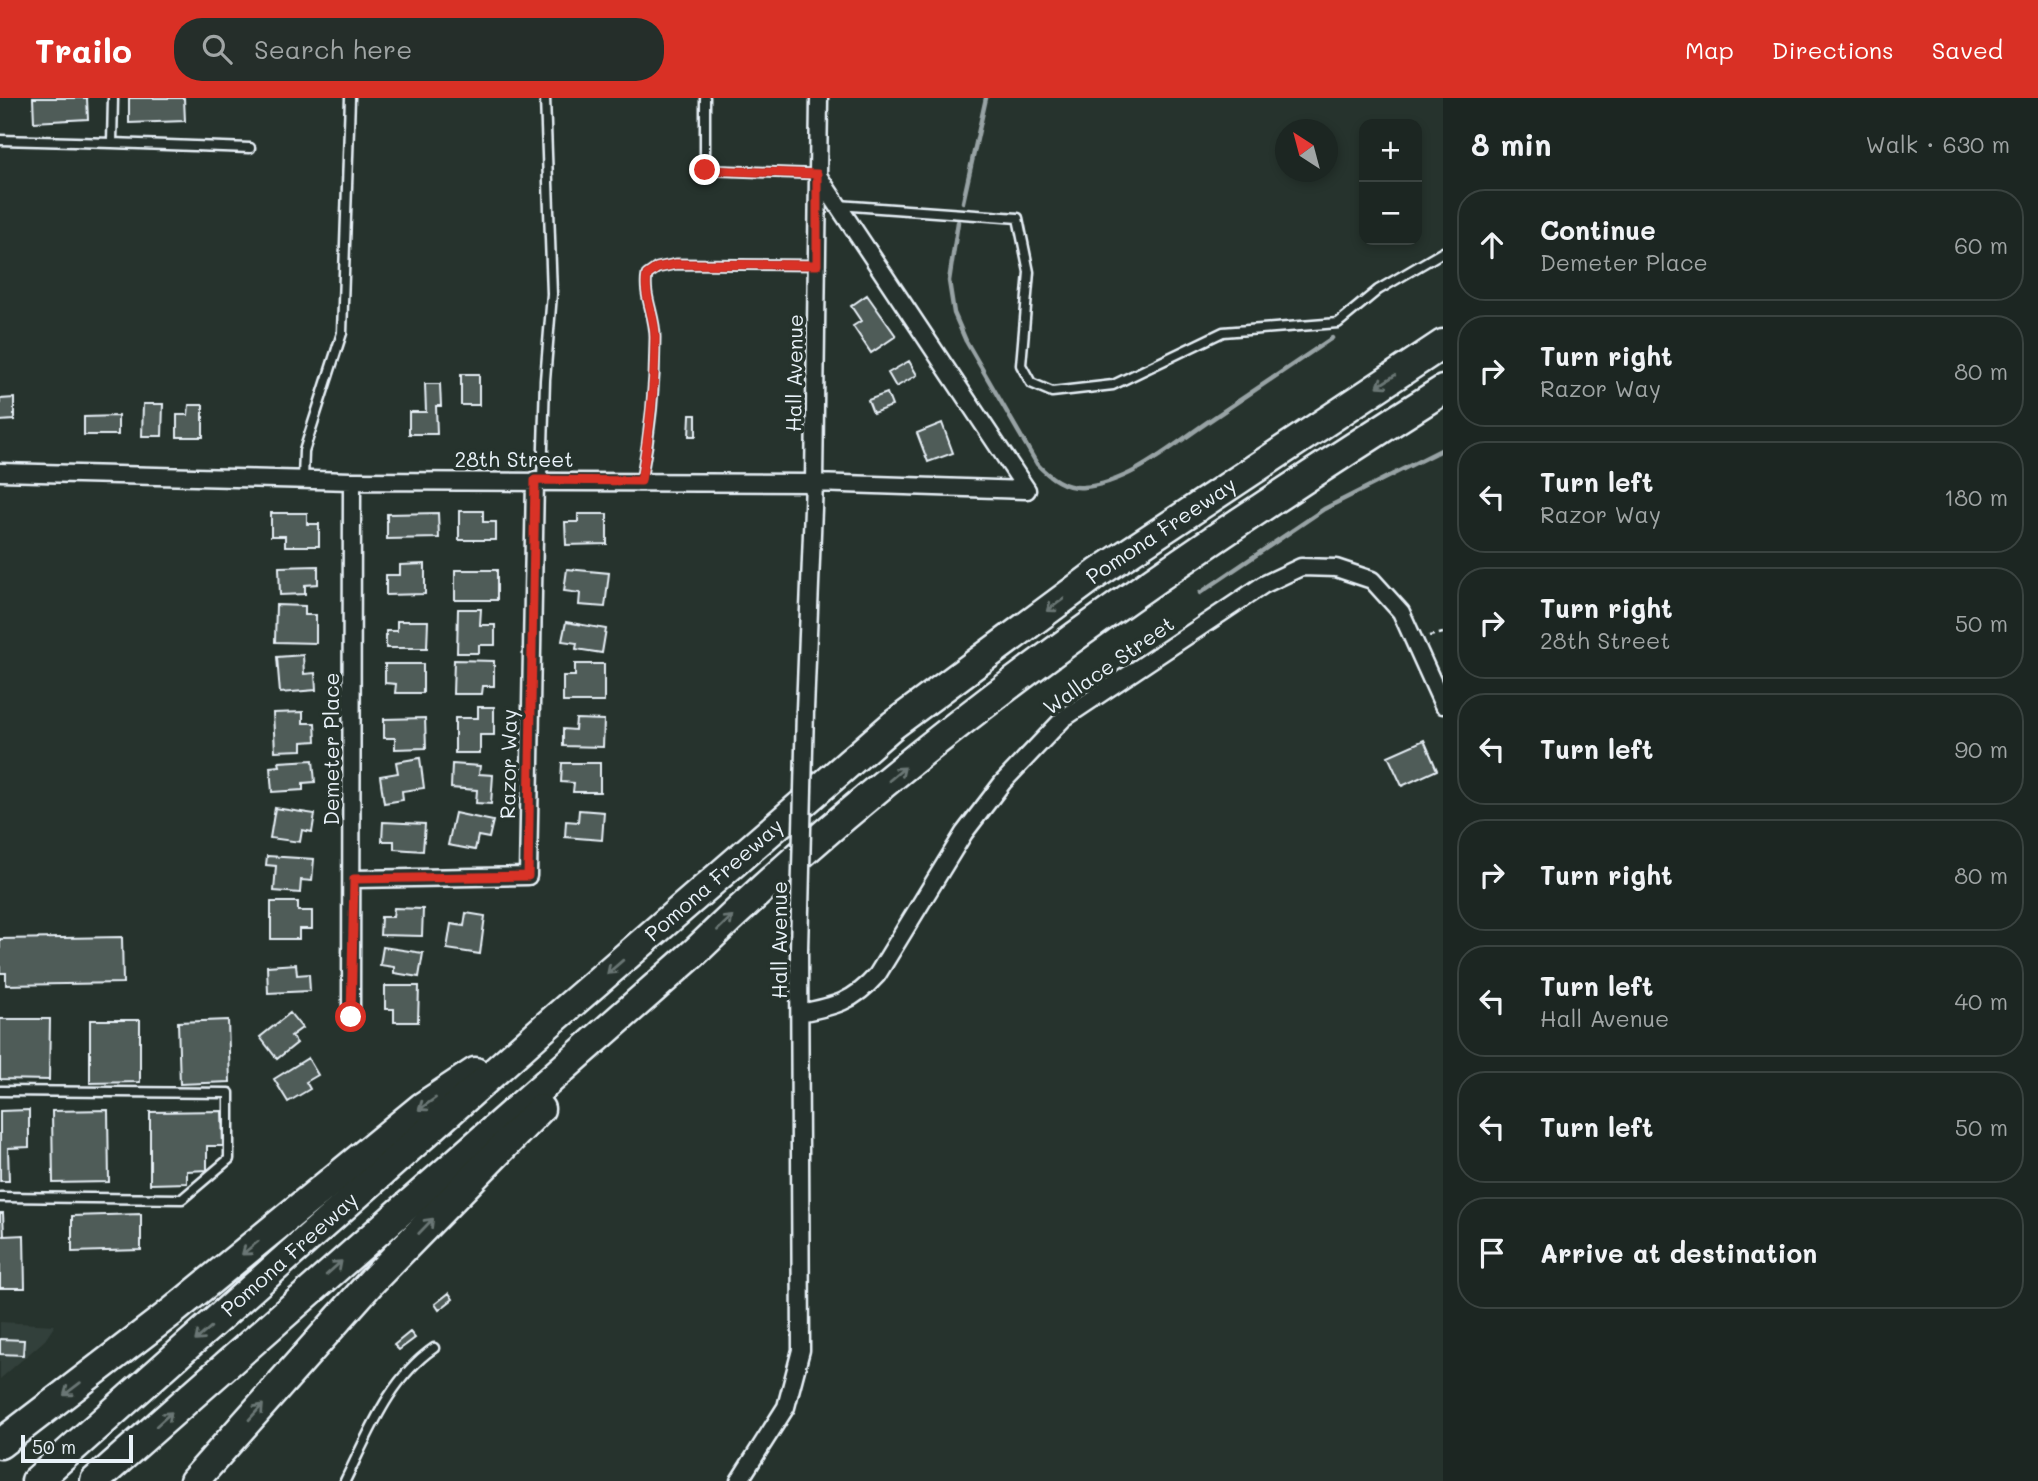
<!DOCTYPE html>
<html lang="en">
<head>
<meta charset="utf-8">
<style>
	:root { --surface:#1c2622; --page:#252e2a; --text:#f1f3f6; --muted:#a0a5a5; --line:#3a4340; --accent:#d93025 }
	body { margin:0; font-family:Mali,sans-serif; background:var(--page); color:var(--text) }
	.controls { position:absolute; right:21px; top:21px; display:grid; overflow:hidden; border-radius:14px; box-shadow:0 4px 10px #0003 }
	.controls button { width:63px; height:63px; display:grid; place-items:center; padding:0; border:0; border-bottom:2px solid var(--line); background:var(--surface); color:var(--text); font:35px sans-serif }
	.compass { position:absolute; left:1275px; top:21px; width:63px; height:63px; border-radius:50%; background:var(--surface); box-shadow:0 4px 10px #0003; rotate:324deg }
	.scale { position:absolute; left:21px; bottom:18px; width:112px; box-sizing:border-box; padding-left:7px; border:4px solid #e8f1f8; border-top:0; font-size:19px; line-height:24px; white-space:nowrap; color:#e8f1f8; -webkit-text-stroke:5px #26332d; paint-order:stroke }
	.stop { position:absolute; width:21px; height:21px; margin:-16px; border:5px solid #d93025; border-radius:50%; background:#fff }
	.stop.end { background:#d93025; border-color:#fff; box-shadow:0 2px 7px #0008 }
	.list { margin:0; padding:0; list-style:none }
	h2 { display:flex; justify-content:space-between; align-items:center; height:91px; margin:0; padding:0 28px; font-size:30px }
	h2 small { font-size:23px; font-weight:400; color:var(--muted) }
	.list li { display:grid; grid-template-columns:46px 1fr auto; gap:21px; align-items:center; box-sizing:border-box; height:112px; margin:0 14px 14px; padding:0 14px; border:2px solid var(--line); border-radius:28px }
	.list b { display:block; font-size:26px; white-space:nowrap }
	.list p { margin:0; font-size:23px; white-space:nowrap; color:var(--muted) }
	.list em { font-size:23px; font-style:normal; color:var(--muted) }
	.icon { flex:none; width:38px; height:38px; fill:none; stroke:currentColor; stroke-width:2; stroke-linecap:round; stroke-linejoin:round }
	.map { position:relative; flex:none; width:1443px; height:1383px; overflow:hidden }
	header { display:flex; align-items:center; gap:42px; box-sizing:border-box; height:98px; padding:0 35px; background:var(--accent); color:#fff }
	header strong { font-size:33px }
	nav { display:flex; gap:38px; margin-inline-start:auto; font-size:24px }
	.search { width:490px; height:63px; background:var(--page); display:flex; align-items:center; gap:18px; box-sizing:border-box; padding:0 24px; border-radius:28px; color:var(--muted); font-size:26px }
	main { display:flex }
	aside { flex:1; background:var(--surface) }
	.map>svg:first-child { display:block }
	.built { fill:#333f3a }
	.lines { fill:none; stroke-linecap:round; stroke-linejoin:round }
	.stream { stroke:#98a3a5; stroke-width:4.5 }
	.building { fill:#505c59; stroke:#e8f1f8; stroke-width:2 }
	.lane-casing { stroke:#e8f1f8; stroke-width:13 }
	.street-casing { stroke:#e8f1f8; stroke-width:21 }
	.highway-casing { stroke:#e8f1f8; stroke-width:33 }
	.path { stroke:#e8f1f8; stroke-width:2.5; stroke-dasharray:5 5; stroke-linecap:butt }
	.lane { stroke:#26332d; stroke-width:8 }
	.street { stroke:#26332d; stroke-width:16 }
	.highway { stroke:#26332d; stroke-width:28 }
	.street-bridge-casing { stroke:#e8f1f8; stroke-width:21; stroke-linecap:butt }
	.street-bridge { stroke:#26332d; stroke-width:16 }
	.oneway { stroke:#6a7674 }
	.route { stroke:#d93025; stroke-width:9 }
	.labels { text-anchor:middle; stroke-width:7; stroke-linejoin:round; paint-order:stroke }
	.street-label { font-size:21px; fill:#e8f1f8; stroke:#26332d }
</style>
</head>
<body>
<header>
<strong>Trailo</strong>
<div class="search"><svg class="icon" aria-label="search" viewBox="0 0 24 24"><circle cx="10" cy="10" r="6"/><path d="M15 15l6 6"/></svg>Search here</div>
<nav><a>Map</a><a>Directions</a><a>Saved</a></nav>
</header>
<main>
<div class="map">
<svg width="1443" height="1383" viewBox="0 0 1443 1383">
	<rect width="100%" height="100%" fill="#26332d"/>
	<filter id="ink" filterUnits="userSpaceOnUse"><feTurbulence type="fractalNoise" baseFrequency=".0143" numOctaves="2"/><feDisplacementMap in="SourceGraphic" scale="14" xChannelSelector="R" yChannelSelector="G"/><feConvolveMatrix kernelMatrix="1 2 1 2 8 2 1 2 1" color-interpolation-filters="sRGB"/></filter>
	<g filter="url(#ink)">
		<!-- built -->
		<path class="built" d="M0 1224 55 1227 45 1242 0 1281Z"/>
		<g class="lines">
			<!-- stream -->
			<path class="stream" d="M963 104 986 0
				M958 124 949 183 954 215 966 243 1037 366C1049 379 1066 391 1084 389 1131 385 1174 346 1212 321 1252 294 1292 267 1332 240
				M1200 495 1324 411 1443 351"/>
		</g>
		<!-- building -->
		<path class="building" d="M33 0H87L88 21 34 24Z
			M129 0H184L185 23 129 25Z
			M867 197 896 238 871 255 853 228 861 223 851 208Z
			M909 263 917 277 896 289 888 275Z
			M461 276H479V307H461Z
			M425 286H440L441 308H436L437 336H409V314H426Z
			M887 295 892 308 873 315 868 302Z
			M14 300V322L0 323V301Z
			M143 306H163L162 338H142Z
			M189 307H203V339H177V317H188Z
			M690 317H696V338H689Z
			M118 318V337H84V319Z
			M942 325 953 355 928 364 917 335Z
			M459 413H483V424H496V442H459Z
			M271 415H307V426H319V448H285V438H271Z
			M438 415 439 440 387 441V416Z
			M578 416H607V446L566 447 565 424H578Z
			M425 466V496L386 497V477H400V467Z
			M318 468V486L305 487V496L280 497 279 469Z
			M567 471 609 475 605 509 579 507 580 495 564 493Z
			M455 472H497V502H455Z
			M276 507 305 508V517H316V545L275 544Z
			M458 511H481L480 527H495V547H479V555H457Z
			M397 523H428L427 550H386V533H397Z
			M566 524 606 531 602 555 576 551 577 545 562 543Z
			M303 557 304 576 315 575 316 592 280 595 277 559Z
			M454 562 494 563V588H483L482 596H453Z
			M385 566H423V595H395L396 586 385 585Z
			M575 566H604V604H563V578H575Z
			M478 609H494V637H480V655H455V620H478Z
			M303 614V625H315L316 643 302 644V652L275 653 273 615Z
			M425 620 426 650 395 651V640H384V621Z
			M576 621 604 622 603 649 563 648V631L575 632Z
			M1424 642 1437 672 1402 688 1388 658Z
			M420 660 424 690 402 693 403 702 384 705 380 678 398 675 396 664Z
			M313 662 315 684 303 685V692L272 694 270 669 280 668 279 664Z
			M562 665H600V694H573L574 685 561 684Z
			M452 666 480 668 479 676 493 677 491 706 476 705 477 692 451 690Z
			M275 710 315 716 312 734 302 732 300 744 270 740Z
			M579 712 604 714 602 742 565 739 566 723 578 724Z
			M455 715 493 723 489 740 478 738 475 752 448 747Z
			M383 724 425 726 423 753 394 751V743H382Z
			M267 758 314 761 312 783 301 782 300 795 274 793 276 768 266 767Z
			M271 804H298V813H312V831H299V841H271Z
			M394 810 423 811 422 838 380 837 381 819H393Z
			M466 815 485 818 480 856 447 851 451 826 464 828Z
			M122 839 123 885 6 887V875H0V841Z
			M383 849 423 855 419 879 394 875V869L380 867Z
			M296 866 297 877 309 876 310 893 268 895 267 868Z
			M385 888H419L418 924H394V911H385Z
			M290 915 302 930 291 938 297 945 277 961 260 939Z
			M0 921H50L49 982 0 981Z
			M90 922H140V984L90 985Z
			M228 922 230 984 180 986 178 924Z
			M308 960 318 977 306 984 310 991 288 1004 274 981Z
			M29 1012V1049L8 1050 9 1083H0V1013Z
			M108 1012 109 1084 53 1085 52 1013Z
			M222 1013 223 1048H207V1072L187 1073V1085L150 1086V1014Z
			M0 1115H3L4 1138 24 1137 25 1190H0Z
			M141 1116V1152L72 1154V1118Z
			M449 1195 453 1201 439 1212 435 1206Z
			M410 1234 415 1240 399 1252 394 1247Z
			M0 1241 24 1242 23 1257 0 1256Z"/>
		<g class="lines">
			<!-- lane casing -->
			<g class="lane-casing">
				<path id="lane" d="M113 0 112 45 250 50
					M705 0V72L817 76
					M0 42 112 45
					M838 107 1018 120 1029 174 1021 267 1031 285 1052 294 1113 287 1223 234 1338 225 1378 192 1443 154
					M303 382 304 353 342 235 350 0
					M542 382 545 282 552 196 545 0
					M641 383C650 337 655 288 655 241 656 219 643 199 647 177L657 170 676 166 818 167
					M0 993 229 995V1061L182 1101 0 1099
					M345 1383C369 1335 389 1281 434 1250"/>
			</g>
			<!-- street casing -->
			<g class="street-casing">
				<path id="street" d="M817 76 1027 392
					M0 374 352 383 814 385 1027 392
					M805 612 814 385 819 0
					M354 781 528 778 535 382
					M800 915C835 908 853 904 877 877L964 735 1003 684 1064 620 1263 487 1301 469 1336 470 1372 482 1401 514 1443 607
					M351 919 352 383
					M739 1383 786 1309 801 1252 799 851"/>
			</g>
			<!-- highway casing -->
			<g class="highway-casing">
				<g id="highway">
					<path d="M0 1346 173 1213 422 1009 475 974"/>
					<path id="s1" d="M36 1383 545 929 893 627 1098 475 1443 246"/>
					<path d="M95 1383 695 854C919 636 1180 458 1443 292"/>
					<path d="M194 1383 372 1183 540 1011"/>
				</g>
			</g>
			<!-- path -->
			<path class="path" d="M1429 538 1443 535"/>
			<!-- lane -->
			<use href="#lane" class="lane"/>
			<!-- street -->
			<use href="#street" class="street"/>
			<!-- highway -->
			<use href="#highway" class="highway"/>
			<!-- street-bridge casing -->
			<g class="street-bridge-casing">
				<path id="street-bridge" d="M799 851 805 612"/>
			</g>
			<!-- street-bridge -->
			<use href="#street-bridge" class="street-bridge"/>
		</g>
		<!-- one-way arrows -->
		<defs><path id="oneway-shaft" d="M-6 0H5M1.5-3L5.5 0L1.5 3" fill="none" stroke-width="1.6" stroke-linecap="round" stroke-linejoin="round" transform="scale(1.75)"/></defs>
		<g class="oneway">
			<use href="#oneway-shaft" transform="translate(1386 283) rotate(147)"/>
			<use href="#oneway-shaft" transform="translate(1055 507) rotate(144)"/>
			<use href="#oneway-shaft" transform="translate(897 676) rotate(-40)"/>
			<use href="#oneway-shaft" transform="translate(725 825) rotate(-44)"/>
			<use href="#oneway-shaft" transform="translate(615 869) rotate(139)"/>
			<use href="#oneway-shaft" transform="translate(427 1006) rotate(145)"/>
			<use href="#oneway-shaft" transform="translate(426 1128) rotate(-46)"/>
			<use href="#oneway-shaft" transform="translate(250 1150) rotate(141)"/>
			<use href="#oneway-shaft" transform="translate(334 1170) rotate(-42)"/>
			<use href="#oneway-shaft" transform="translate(203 1236) rotate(139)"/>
			<use href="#oneway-shaft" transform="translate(72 1291) rotate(143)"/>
			<use href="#oneway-shaft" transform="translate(256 1314) rotate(-48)"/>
			<use href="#oneway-shaft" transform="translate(164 1321) rotate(-42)"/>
		</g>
	</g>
	<g class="lines" filter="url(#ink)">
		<!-- route -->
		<path class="route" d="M351 919 354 781 528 778 535 382 641 383C649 337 655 288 655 241 656 219 643 199 647 177L657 170 676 166 817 167V76L705 72"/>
	</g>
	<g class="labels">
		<!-- street labels -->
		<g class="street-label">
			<text transform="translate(795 275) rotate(-89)" y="7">Hall Avenue</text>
			<text x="514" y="369">28th Street</text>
			<text dy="7" stroke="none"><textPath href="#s1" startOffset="1474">Pomona Freeway</textPath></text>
			<text transform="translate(1109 568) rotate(-35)" y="7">Wallace Street</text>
			<text transform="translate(332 651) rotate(-90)" y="7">Demeter Place</text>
			<text transform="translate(509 666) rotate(-89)" y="7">Razor Way</text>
			<text dy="7" stroke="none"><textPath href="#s1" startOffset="906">Pomona Freeway</textPath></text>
			<text transform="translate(780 842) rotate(-90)" y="7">Hall Avenue</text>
			<text dy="7" stroke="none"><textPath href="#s1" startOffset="340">Pomona Freeway</textPath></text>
		</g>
	</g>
</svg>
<div class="controls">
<button>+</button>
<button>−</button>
</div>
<svg class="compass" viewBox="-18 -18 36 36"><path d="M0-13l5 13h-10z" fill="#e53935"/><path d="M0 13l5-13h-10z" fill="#a0a5a5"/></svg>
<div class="scale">50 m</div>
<div class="stop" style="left:351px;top:919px"></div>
<div class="stop end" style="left:705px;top:72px"></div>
</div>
<aside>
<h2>8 min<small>Walk · 630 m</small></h2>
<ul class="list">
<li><svg class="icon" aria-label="ahead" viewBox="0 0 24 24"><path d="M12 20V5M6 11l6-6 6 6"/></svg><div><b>Continue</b><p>Demeter Place</p></div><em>60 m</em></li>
<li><svg class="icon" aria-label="right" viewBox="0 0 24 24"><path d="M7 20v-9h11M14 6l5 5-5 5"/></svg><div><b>Turn right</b><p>Razor Way</p></div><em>80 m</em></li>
<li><svg class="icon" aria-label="left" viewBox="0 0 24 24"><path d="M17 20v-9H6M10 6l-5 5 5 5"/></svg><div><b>Turn left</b><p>Razor Way</p></div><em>180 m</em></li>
<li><svg class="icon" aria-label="right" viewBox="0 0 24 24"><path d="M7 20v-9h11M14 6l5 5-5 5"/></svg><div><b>Turn right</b><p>28th Street</p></div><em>50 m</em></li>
<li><svg class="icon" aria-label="left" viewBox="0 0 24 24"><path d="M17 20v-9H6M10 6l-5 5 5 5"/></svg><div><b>Turn left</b></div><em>90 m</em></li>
<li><svg class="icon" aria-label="right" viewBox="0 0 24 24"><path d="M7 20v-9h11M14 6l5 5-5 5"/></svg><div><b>Turn right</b></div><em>80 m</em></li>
<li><svg class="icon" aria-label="left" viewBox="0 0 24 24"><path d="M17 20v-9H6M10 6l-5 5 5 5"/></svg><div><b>Turn left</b><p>Hall Avenue</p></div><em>40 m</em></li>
<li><svg class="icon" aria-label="left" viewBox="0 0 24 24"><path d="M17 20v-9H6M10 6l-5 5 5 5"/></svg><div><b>Turn left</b></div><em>50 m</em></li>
<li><svg class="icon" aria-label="arrive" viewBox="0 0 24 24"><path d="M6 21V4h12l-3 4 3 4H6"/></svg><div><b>Arrive at destination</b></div></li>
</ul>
</aside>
</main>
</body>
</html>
